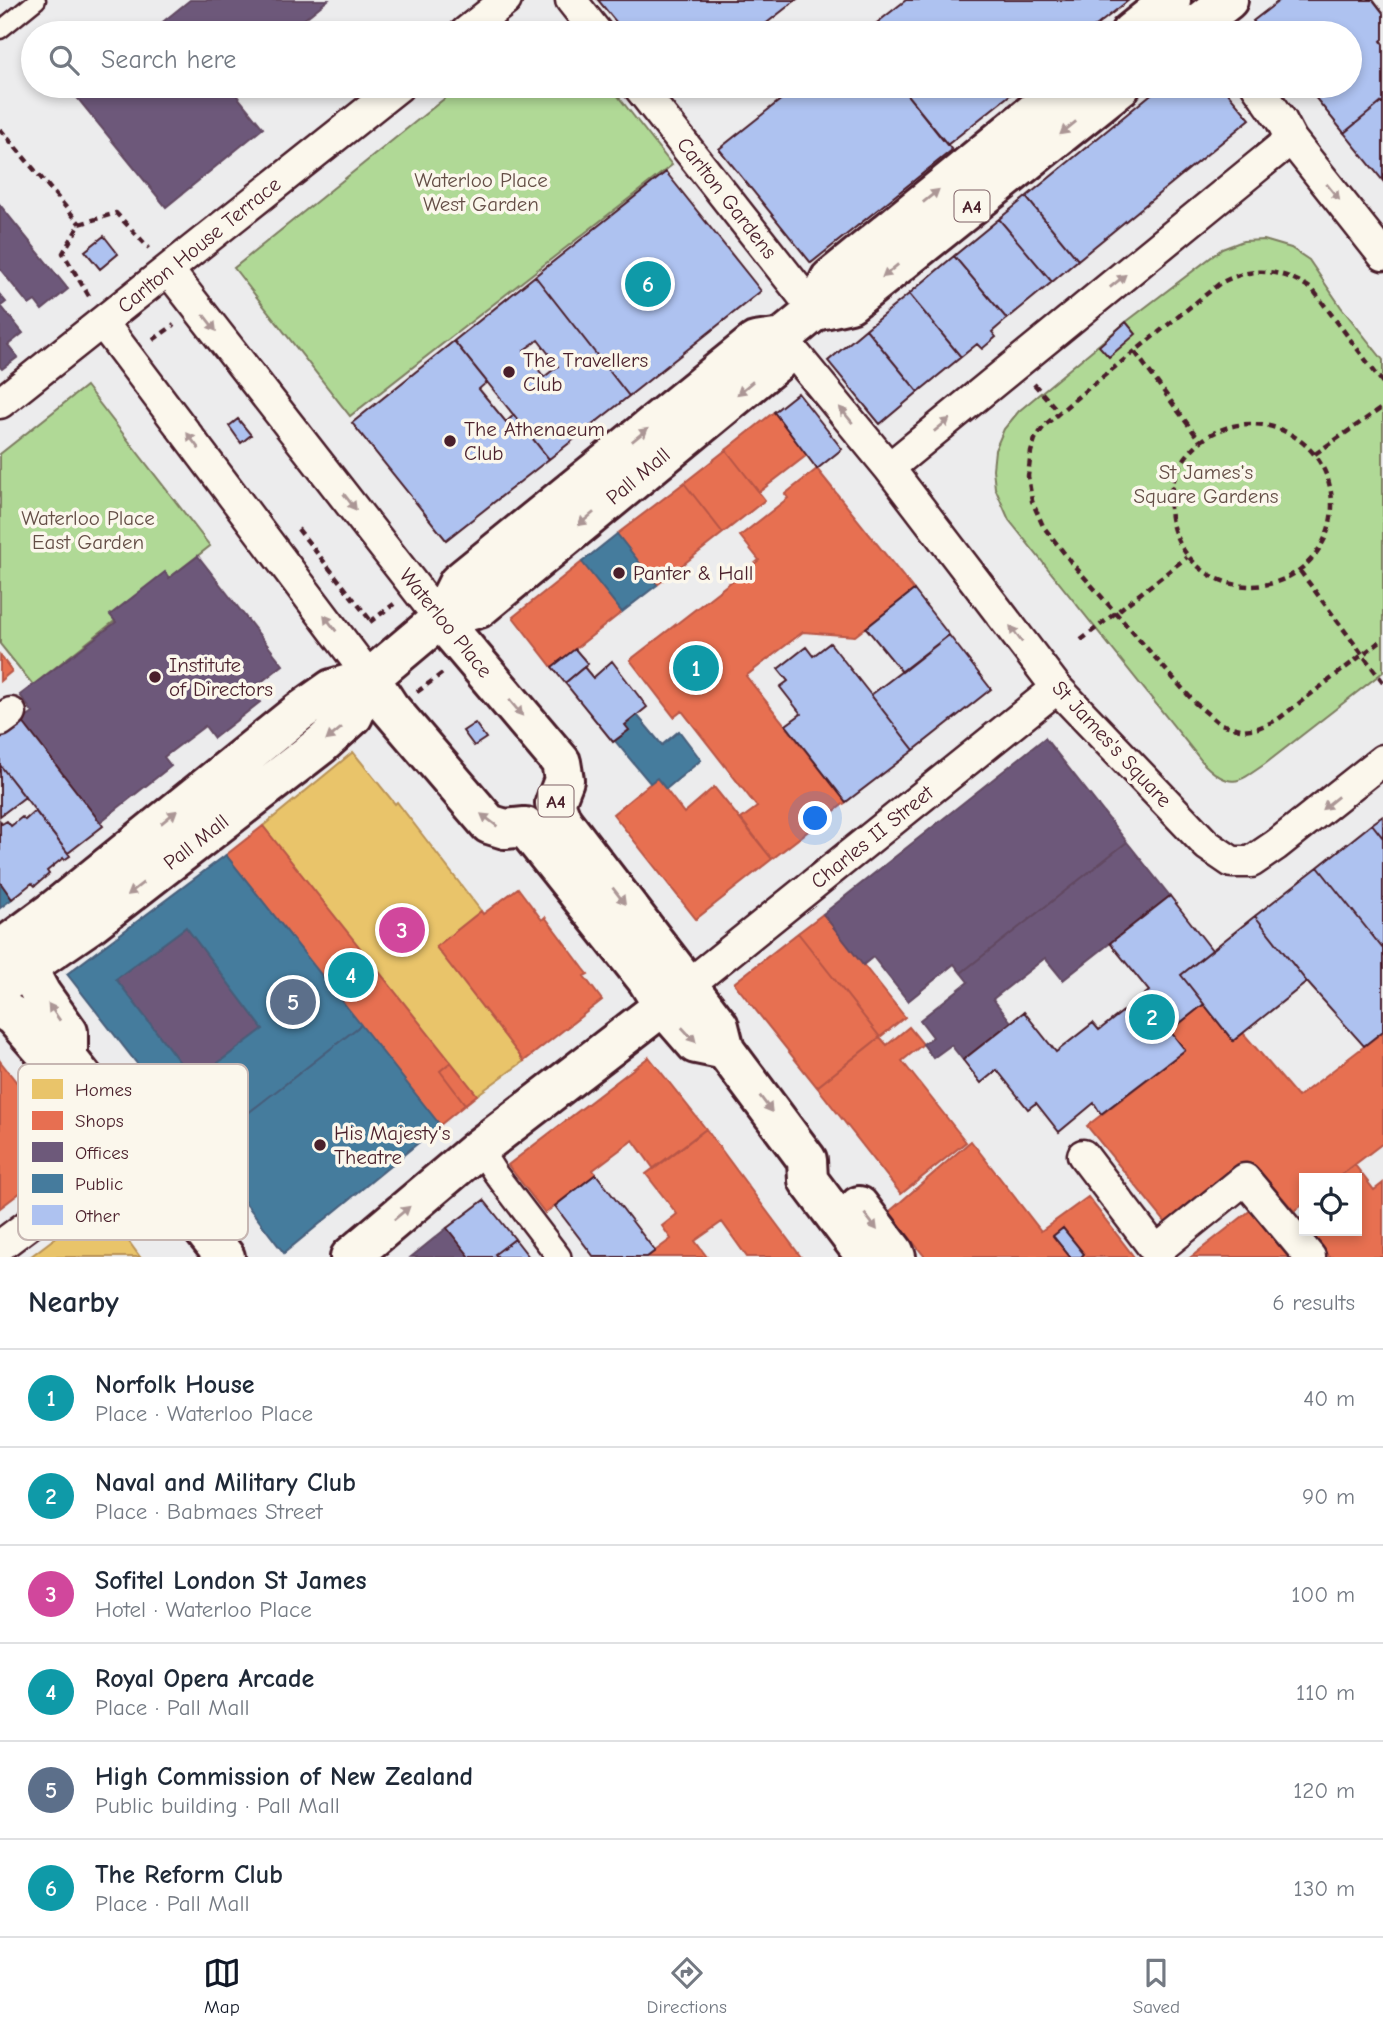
<!DOCTYPE html>
<html lang="en">
<head>
<meta charset="utf-8">
<style>
	:root { --surface:#fff; --page:#f6f6f7; --text:#1f2937; --muted:#747a83; --line:#e0e1e3; --accent:#111827 }
	body { margin:0; font-family:"Comic Neue",sans-serif; background:var(--page); color:var(--text) }
	.controls { position:absolute; right:21px; bottom:21px; display:grid; overflow:hidden; border-radius:0px; box-shadow:0 4px 10px #0003 }
	.controls button { width:63px; height:63px; display:grid; place-items:center; padding:0; border:0; border-bottom:2px solid var(--line); background:var(--surface); color:var(--text); font:35px sans-serif }
	.you { position:absolute; left:816px; top:819px; width:24px; height:24px; margin:-18px; border:5px solid #fff; border-radius:50%; background:#1a73e8; box-shadow:0 0 0 10px #1a73e833 }
	.badge { display:grid; place-items:center; width:46px; height:46px; border-radius:50%; background:var(--accent); color:#fff; font-size:23px; font-weight:700 }
	.pin { position:absolute; translate:-50% -50%; border:4px solid #fff; box-shadow:0 2px 7px #0006 }
	.list { margin:0; padding:0; list-style:none }
	h2 { display:flex; justify-content:space-between; align-items:center; height:91px; margin:0; padding:0 28px; font-size:30px }
	h2 small { font-size:23px; font-weight:400; color:var(--muted) }
	.list li { display:grid; grid-template-columns:46px 1fr auto; gap:21px; align-items:center; box-sizing:border-box; height:98px; padding:0 28px; border-top:2px solid var(--line) }
	.list b { display:block; font-size:26px; white-space:nowrap }
	.list p { margin:0; font-size:23px; white-space:nowrap; color:var(--muted) }
	.list em { font-size:23px; font-style:normal; color:var(--muted) }
	.icon { flex:none; width:38px; height:38px; fill:none; stroke:currentColor; stroke-width:2; stroke-linecap:round; stroke-linejoin:round }
	.map { position:relative; flex:none; width:1383px; height:1257px; overflow:hidden }
	.search { position:absolute; background:var(--surface); box-shadow:0 4px 10px #0003; left:21px; right:21px; top:21px; height:77px; display:flex; align-items:center; gap:18px; box-sizing:border-box; padding:0 24px; border-radius:38px; color:var(--muted); font-size:26px }
	.sheet { height:679px; background:var(--surface) }
	nav { display:flex; justify-content:space-around; align-items:center; box-sizing:border-box; height:98px; border-top:2px solid var(--line); background:var(--surface); font-size:19px; color:var(--muted) }
	nav a { display:grid; justify-items:center; gap:4px }
	nav .on { color:var(--accent) }
	.map>svg:first-child { display:block }
	.green { fill:#b0d996; stroke:#7d7c60; stroke-width:2 }
	.homes { fill:#e9c46a; stroke:#b99257; stroke-width:2 }
	.shops { fill:#e76f51; stroke:#b85746; stroke-width:2 }
	.offices { fill:#6d597a; stroke:#624862; stroke-width:2 }
	.public { fill:#457b9d; stroke:#465f7b; stroke-width:2; fill-rule:evenodd }
	.building { fill:#aec2f0; stroke:#4a1f2b; stroke-width:2; fill-rule:evenodd }
	.lines { fill:none; stroke-linecap:round; stroke-linejoin:round }
	.service-casing { stroke:#4a1f2b; stroke-width:21 }
	.pedestrian-casing { stroke:#4a1f2b; stroke-width:28 }
	.minor-casing { stroke:#4a1f2b; stroke-width:35 }
	.tertiary-casing { stroke:#4a1f2b; stroke-width:44 }
	.secondary-casing { stroke:#4a1f2b; stroke-width:44 }
	.primary-casing { stroke:#4a1f2b; stroke-width:44 }
	.path { stroke:#4a1f2b; stroke-width:4.5; stroke-dasharray:7 5; stroke-linecap:butt }
	.service { stroke:#fbf7ec; stroke-width:16 }
	.pedestrian { stroke:#fbf7ec; stroke-width:23 }
	.minor { stroke:#fbf7ec; stroke-width:30 }
	.tertiary { stroke:#fbf7ec; stroke-width:38 }
	.secondary { stroke:#fbf7ec; stroke-width:38 }
	.primary { stroke:#fbf7ec; stroke-width:38 }
	.oneway { fill:#ab9695 }
	.poi-dot { fill:#4a1f2b; stroke:#fbf7ec; stroke-width:2.5 }
	.labels { text-anchor:middle; stroke-width:7; stroke-linejoin:round; paint-order:stroke }
	.shield { fill:#fbf7ec; stroke:#7f6065; stroke-width:2 }
	.shield-label { font-size:19px; font-weight:bold; fill:#4a1f2b }
	.park-label { font-size:21px; fill:#644e46; stroke:#fbf7ec }
	.street-label { font-size:21px; fill:#4a1f2b; stroke:#fbf7ec }
	.poi-label { font-size:21px; fill:#4a1f2b; stroke:#fbf7ec; text-anchor:start }
	.key { fill:#fbf7ec; stroke:#c6b6b2; stroke-width:2 }
	.key-label { font-size:19px; fill:#4a1f2b }
</style>
</head>
<body>
<div class="map">
<svg width="1383" height="1257" viewBox="0 0 1383 1257">
	<rect width="100%" height="100%" fill="#ececed"/>
	<filter id="ink" filterUnits="userSpaceOnUse"><feTurbulence type="fractalNoise" baseFrequency=".0143" numOctaves="2"/><feDisplacementMap in="SourceGraphic" scale="14" xChannelSelector="R" yChannelSelector="G"/><feConvolveMatrix kernelMatrix="1 2 1 2 8 2 1 2 1" color-interpolation-filters="sRGB"/></filter>
	<g filter="url(#ink)">
		<!-- green -->
		<path class="green" d="M460 86H610L672 165 350 416 234 268Z
			M1264 240 1291 248 1309 260 1341 307 1383 360V672L1265 764C1239 782 1231 790 1205 765L1009 520 995 488 993 469 995 450 1004 429 1019 411 1126 322 1222 249 1243 241Z
			M86 386 210 546 33 685 0 644V454Z"/>
		<!-- homes -->
		<path class="homes" d="M353 752 395 804 397 802 481 911 436 947 524 1061 477 1095 263 826Z
			M101 1203 140 1257H30Z"/>
		<!-- shops -->
		<path class="shops" d="M774 412 807 455 759 492 726 450Z
			M726 450 765 500 723 533 684 483Z
			M817 469 914 590 855 636 803 632 746 676 846 802 772 859 741 819 757 807 682 711 674 717 630 660 759 560 740 536 788 498 785 494Z
			M684 483 723 533 657 585 617 534Z
			M582 562 622 612 552 667 513 617Z
			M0 655 12 671 0 681Z
			M657 778 684 813 714 787 772 859 696 919 613 814Z
			M263 826 477 1095 440 1125 226 855Z
			M518 888 542 920 545 917 584 969 588 974 584 976 602 1000 524 1061 436 947 481 911 483 914Z
			M823 914 905 1017 880 1037 798 933Z
			M798 933 880 1037 817 1087 734 983Z
			M1204 1004 1233 1041 1243 1033 1298 1097 1383 1032V1143L1337 1178H1304V1204L1294 1211 1255 1166 1170 1228 1087 1126 1185 1050 1170 1031Z
			M909 1027 923 1044 902 1061 966 1142 901 1194 817 1087 880 1037 887 1045Z
			M649 1057 706 1129 654 1169 633 1140 593 1170 596 1174 545 1213 508 1165Z
			M0 1061 68 1148 69 1153 67 1157 0 1208Z
			M451 1062 477 1095 465 1104 440 1071Z
			M706 1129 760 1202 801 1257H747L722 1222 695 1241 707 1257H647L671 1239 662 1226 677 1214 646 1174Z
			M971 1141 1041 1231 1088 1197 1134 1257H925L889 1212Z
			M1355 1165 1374 1190 1383 1183V1257H1329L1309 1231H1357V1178H1337Z
			M1251 1210 1288 1257H1191Z"/>
		<!-- offices -->
		<path class="offices" d="M190 0H328L287 33H149Z
			M84 86H229L263 128 166 207 74 94Z
			M0 205 68 289 42 310 35 301 29 305 0 269Z
			M0 295 6 302 1 306 23 333 8 345 18 357 2 369 0 367Z
			M198 556 283 665 251 690 260 702 214 738 205 726 164 757 171 766 100 822 22 721 33 713 20 695 116 622 110 615 165 572 169 578Z
			M1045 738 1127 842 961 973 954 964 908 1001 873 957 863 965 823 914Z
			M1127 842 1170 896 1063 980 1045 958 993 999 1011 1022 963 1060 951 1045 933 1058 923 1044 933 1037 920 1020 968 982 961 973Z
			M186 927 263 1029 194 1081 116 979Z
			M447 1228 470 1257H411Z"/>
		<!-- public -->
		<path class="public" d="M617 534 657 585 622 612 582 562Z
			M637 715 662 745 679 731 701 760 666 789 657 778 650 783 615 741 629 730 625 725Z
			M226 855 361 1025 234 1124 241 1133 210 1157 67 974ZM186 927 263 1029 194 1081 116 979Z
			M0 882 12 899 0 908Z
			M361 1025 440 1125 284 1253 210 1157 241 1133 234 1124Z"/>
		<!-- building -->
		<path class="building" d="M598 0H796L754 33H625Z
			M906 0H1129L1087 33H864Z
			M1280 0H1373L1383 13V39L1381 41 1383 44V101L1344 133 1306 86H1350V33H1263L1253 21Z
			M798 86H900L952 150 811 263 719 149Z
			M900 86H1021L947 145Z
			M1161 86H1222L1250 119 1078 260 1026 197Z
			M1383 101V181L1344 133Z
			M666 172 761 291 629 396 535 276Z
			M1026 197 1078 260 1052 282 999 219Z
			M999 219 1052 282 1007 319 954 256Z
			M104 236 118 254 100 269 85 251Z
			M954 256 1007 319 992 332 996 337 982 349 977 344 961 357 909 294Z
			M535 276 629 396 549 459 454 341ZM538 340 558 366 544 377 524 350Z
			M909 294 961 357 918 392 866 329Z
			M1126 322 1136 334 1109 357 1099 346Z
			M866 329 918 392 880 424 828 361Z
			M454 341 487 382 479 389 506 422 514 415 549 459 446 540 352 423Z
			M798 393 842 449 817 469 774 412Z
			M238 419 251 435 241 443 229 426Z
			M914 590 949 635 902 672 866 628Z
			M949 635 991 689 914 750 871 695Z
			M830 643 914 750 846 802 786 725 801 714 780 687 788 681 778 669 806 647 813 656Z
			M575 649 588 664 565 683 552 667Z
			M612 661 647 707 625 725 629 730 613 742 565 683 584 667 593 678Z
			M22 721 103 826 68 853 0 765V738Z
			M475 723 486 738 474 746 463 731Z
			M0 765 25 797 0 816Z
			M35 811 70 856 64 860 63 858 47 871 49 874 35 886 32 883 12 899 0 882V821L2 824 7 821 11 826 22 817 25 820Z
			M1383 816V838L1372 824Z
			M1372 824 1383 838V949L1318 867Z
			M1318 867 1383 949V1031L1364 1046 1307 982 1255 916Z
			M1170 896 1212 950 1181 975 1204 1004 1170 1031 1185 1050 1101 1114 1094 1103 1059 1132 1036 1103 1028 1109 997 1070 981 1083 963 1060 1024 1012 1056 1052 1093 1023 1099 1030 1149 991 1110 943Z
			M1255 916 1307 982 1233 1041 1181 975Z
			M596 1174 655 1251 647 1257H594L555 1206Z
			M484 1200 515 1239 495 1254 498 1257H470L447 1228Z
			M1063 1228 1084 1254 1081 1257H1070L1053 1236Z
			M515 1239 529 1257H498L495 1254Z"/>
		<g class="lines">
			<!-- service casing -->
			<g class="service-casing">
				<path id="service" d="M0 30 37 0"/>
			</g>
			<!-- pedestrian casing -->
			<g class="pedestrian-casing">
				<path id="pedestrian" d="M479 1148 495 1173 559 1257"/>
			</g>
			<!-- minor casing -->
			<g class="minor-casing">
				<path id="minor" d="M571 0 597 33
					M465 33 506 0
					M638 86 815 311
					M1257 86 1281 120 1291 139 1383 255
					M168 270 440 619
					M102 322 370 678
					M782 338 889 468 1057 688 1207 845 1232 862H1251L1276 845 1383 760
					M0 403 399 86
					M889 468 1291 139
					M0 721 11 713
					M687 986 1057 688
					M1083 1155 1156 1251 1245 1179 1310 1257
					M0 1246 100 1171 132 1138"/>
			</g>
			<!-- tertiary casing -->
			<g class="tertiary-casing">
				<path id="tertiary" d="M370 678 389 707 489 824 505 829 525 827 647 980 663 1006"/>
			</g>
			<!-- secondary casing -->
			<g class="secondary-casing">
				<path id="secondary" d="M350 1257 479 1148 663 1006 696 1044 725 1050"/>
			</g>
			<!-- primary casing -->
			<g class="primary-casing">
				<path id="primary" d="M1130 33 1171 0
					M1186 33 1228 0
					M815 311 830 279 1066 86
					M440 619 561 762 564 780 555 803 562 821 719 1026 725 1050 807 1160 808 1180 866 1257
					M440 619 479 608 777 362 782 338
					M21 944 27 968 41 994 68 1032V1059
					M0 950 54 910 298 713 332 689 370 678 440 619 458 583 755 342 782 338 815 311 850 303 1121 86
					M0 986 90 924 322 744 353 716 370 678
					M0 1008 13 1016 42 1049 68 1059 225 1257
					M859 1206 894 1252 896 1257"/>
			</g>
			<!-- path -->
			<path class="path" d="M0 129 80 224
				M89 296 63 253 80 224 116 213 149 248
				M153 340 174 325
				M1135 352 1200 441
				M1383 383 1313 290C1283 269 1252 265 1219 284L1080 395 1045 425 1035 439 1031 452 1028 476 1032 501 1043 526 1071 562 1195 703 1220 724 1244 730 1258 728 1277 720 1383 639
				M1034 384 1059 412
				M1170 505a81 81 0 1 1 162 0a81 81 0 1 1-162 0Z
				M1315 454 1383 407
				M298 529 371 621
				M1300 571 1383 682
				M370 622 394 604
				M1081 640 1187 557
				M417 692 444 672"/>
			<!-- service -->
			<use href="#service" class="service"/>
			<!-- pedestrian -->
			<use href="#pedestrian" class="pedestrian"/>
			<!-- minor -->
			<use href="#minor" class="minor"/>
			<!-- tertiary -->
			<use href="#tertiary" class="tertiary"/>
			<!-- secondary -->
			<use href="#secondary" class="secondary"/>
			<!-- primary -->
			<use href="#primary" class="primary"/>
		</g>
		<!-- one-way arrows -->
		<defs><path id="oneway-solid" d="M-6-.8H1V-3.2L6.5 0L1 3.2V.8H-6Z" transform="scale(1.75)"/></defs>
		<g class="oneway">
			<use href="#oneway-solid" transform="translate(1068 128) rotate(141)"/>
			<use href="#oneway-solid" transform="translate(1333 192) rotate(51)"/>
			<use href="#oneway-solid" transform="translate(931 196) rotate(-39)"/>
			<use href="#oneway-solid" transform="translate(890 271) rotate(141)"/>
			<use href="#oneway-solid" transform="translate(1118 281) rotate(-39)"/>
			<use href="#oneway-solid" transform="translate(210 323) rotate(52)"/>
			<use href="#oneway-solid" transform="translate(745 388) rotate(140)"/>
			<use href="#oneway-solid" transform="translate(846 415) rotate(-129)"/>
			<use href="#oneway-solid" transform="translate(942 425) rotate(-39)"/>
			<use href="#oneway-solid" transform="translate(640 435) rotate(-39)"/>
			<use href="#oneway-solid" transform="translate(193 441) rotate(-127)"/>
			<use href="#oneway-solid" transform="translate(350 502) rotate(52)"/>
			<use href="#oneway-solid" transform="translate(586 519) rotate(140)"/>
			<use href="#oneway-solid" transform="translate(330 623) rotate(-127)"/>
			<use href="#oneway-solid" transform="translate(1016 634) rotate(-127)"/>
			<use href="#oneway-solid" transform="translate(516 708) rotate(50)"/>
			<use href="#oneway-solid" transform="translate(334 734) rotate(140)"/>
			<use href="#oneway-solid" transform="translate(1330 803) rotate(141)"/>
			<use href="#oneway-solid" transform="translate(169 817) rotate(-39)"/>
			<use href="#oneway-solid" transform="translate(489 820) rotate(-143)"/>
			<use href="#oneway-solid" transform="translate(135 889) rotate(142)"/>
			<use href="#oneway-solid" transform="translate(619 896) rotate(52)"/>
			<use href="#oneway-solid" transform="translate(54 1012) rotate(-125)"/>
			<use href="#oneway-solid" transform="translate(689 1035) rotate(47)"/>
			<use href="#oneway-solid" transform="translate(766 1104) rotate(53)"/>
			<use href="#oneway-solid" transform="translate(402 1213) rotate(-40)"/>
			<use href="#oneway-solid" transform="translate(871 1222) rotate(52)"/>
		</g>
	</g>
	<!-- markers -->
	<g class="poi-dot">
		<circle cx="509" cy="372" r="7"/>
		<circle cx="450" cy="441" r="7"/>
		<circle cx="619" cy="573" r="7"/>
		<circle cx="155" cy="677" r="7"/>
		<circle cx="320" cy="1145" r="7"/>
	</g>
	<g class="labels">
		<!-- shield labels -->
		<g class="shield">
			<rect x="954.5" y="190.5" width="35" height="31" rx="5"/>
			<rect x="538.5" y="785.5" width="35" height="31" rx="5"/>
		</g>
		<g class="shield-label">
			<text x="972" y="213">A4</text>
			<text x="556" y="808">A4</text>
		</g>
		<!-- park labels -->
		<g class="park-label">
			<text x="481" y="187">Waterloo Place<tspan x="481" dy="24">West Garden</tspan></text>
			<text x="1206" y="479">St James's<tspan x="1206" dy="24">Square Gardens</tspan></text>
			<text x="88" y="525">Waterloo Place<tspan x="88" dy="24">East Garden</tspan></text>
		</g>
		<!-- street labels -->
		<g class="street-label">
			<text transform="translate(727 198) rotate(52)" y="7">Carlton Gardens</text>
			<text transform="translate(199 245) rotate(-39)" y="7">Carlton House Terrace</text>
			<text transform="translate(638 476) rotate(-40)" y="7">Pall Mall</text>
			<text transform="translate(446 623) rotate(51)" y="7">Waterloo Place</text>
			<text transform="translate(1112 744) rotate(47)" y="7">St James's Square</text>
			<text transform="translate(872 837) rotate(-39)" y="7">Charles II Street</text>
			<text transform="translate(196 842) rotate(-38)" y="7">Pall Mall</text>
		</g>
		<!-- poi labels -->
		<g class="poi-label">
			<text x="523" y="367">The Travellers<tspan x="523" dy="24">Club</tspan></text>
			<text x="464" y="436">The Athenaeum<tspan x="464" dy="24">Club</tspan></text>
			<text x="633" y="580">Panter &amp; Hall</text>
			<text x="169" y="672">Institute<tspan x="169" dy="24">of Directors</tspan></text>
			<text x="334" y="1140">His Majesty's<tspan x="334" dy="24">Theatre</tspan></text>
		</g>
	</g>
	<!-- legend -->
	<rect x="18" y="1064" width="230" height="176" rx="10" class="key"/>
	<rect x="32" y="1079" width="31" height="20" fill="#e9c46a"/>
	<rect x="32" y="1111" width="31" height="19" fill="#e76f51"/>
	<rect x="32" y="1142" width="31" height="20" fill="#6d597a"/>
	<rect x="32" y="1174" width="31" height="19" fill="#457b9d"/>
	<rect x="32" y="1205" width="31" height="20" fill="#aec2f0"/>
	<g class="key-label">
		<text x="75" y="1096">Homes</text>
		<text x="75" y="1127">Shops</text>
		<text x="75" y="1159">Offices</text>
		<text x="75" y="1190">Public</text>
		<text x="75" y="1222">Other</text>
	</g>
</svg>
<div class="controls">
<button><svg class="icon" aria-label="locate" viewBox="0 0 24 24"><circle cx="12" cy="12" r="6"/><path d="M12 2v4M12 18v4M2 12h4M18 12h4"/></svg></button>
</div>
<div class="you"></div>
<div class="pin badge" style="left:696px;top:668px;background:#0f9aa8">1</div>
<div class="pin badge" style="left:1152px;top:1017px;background:#0f9aa8">2</div>
<div class="pin badge" style="left:402px;top:930px;background:#d1479c">3</div>
<div class="pin badge" style="left:351px;top:975px;background:#0f9aa8">4</div>
<div class="pin badge" style="left:293px;top:1002px;background:#5c6f8a">5</div>
<div class="pin badge" style="left:648px;top:284px;background:#0f9aa8">6</div>
<div class="search"><svg class="icon" aria-label="search" viewBox="0 0 24 24"><circle cx="10" cy="10" r="6"/><path d="M15 15l6 6"/></svg>Search here</div>
</div>
<section class="sheet">
<h2>Nearby<small>6 results</small></h2>
<ul class="list">
<li><span class="badge" style="background:#0f9aa8">1</span><div><b>Norfolk House</b><p>Place · Waterloo Place</p></div><em>40 m</em></li>
<li><span class="badge" style="background:#0f9aa8">2</span><div><b>Naval and Military Club</b><p>Place · Babmaes Street</p></div><em>90 m</em></li>
<li><span class="badge" style="background:#d1479c">3</span><div><b>Sofitel London St James</b><p>Hotel · Waterloo Place</p></div><em>100 m</em></li>
<li><span class="badge" style="background:#0f9aa8">4</span><div><b>Royal Opera Arcade</b><p>Place · Pall Mall</p></div><em>110 m</em></li>
<li><span class="badge" style="background:#5c6f8a">5</span><div><b>High Commission of New Zealand</b><p>Public building · Pall Mall</p></div><em>120 m</em></li>
<li><span class="badge" style="background:#0f9aa8">6</span><div><b>The Reform Club</b><p>Place · Pall Mall</p></div><em>130 m</em></li>
</ul>
</section>
<nav>
<a class="on"><svg class="icon" aria-label="map" viewBox="0 0 24 24"><path d="M3 6l6-2 6 2 6-2v14l-6 2-6-2-6 2zM9 4v14M15 6v14"/></svg>Map</a>
<a><svg class="icon" aria-label="directions" viewBox="0 0 24 24"><path d="M12 3l9 9-9 9-9-9zM9 14v-3h6M13 9l2 2-2 2"/></svg>Directions</a>
<a><svg class="icon" aria-label="saved" viewBox="0 0 24 24"><path d="M7 4h10v16l-5-4-5 4z"/></svg>Saved</a>
</nav>
</body>
</html>
